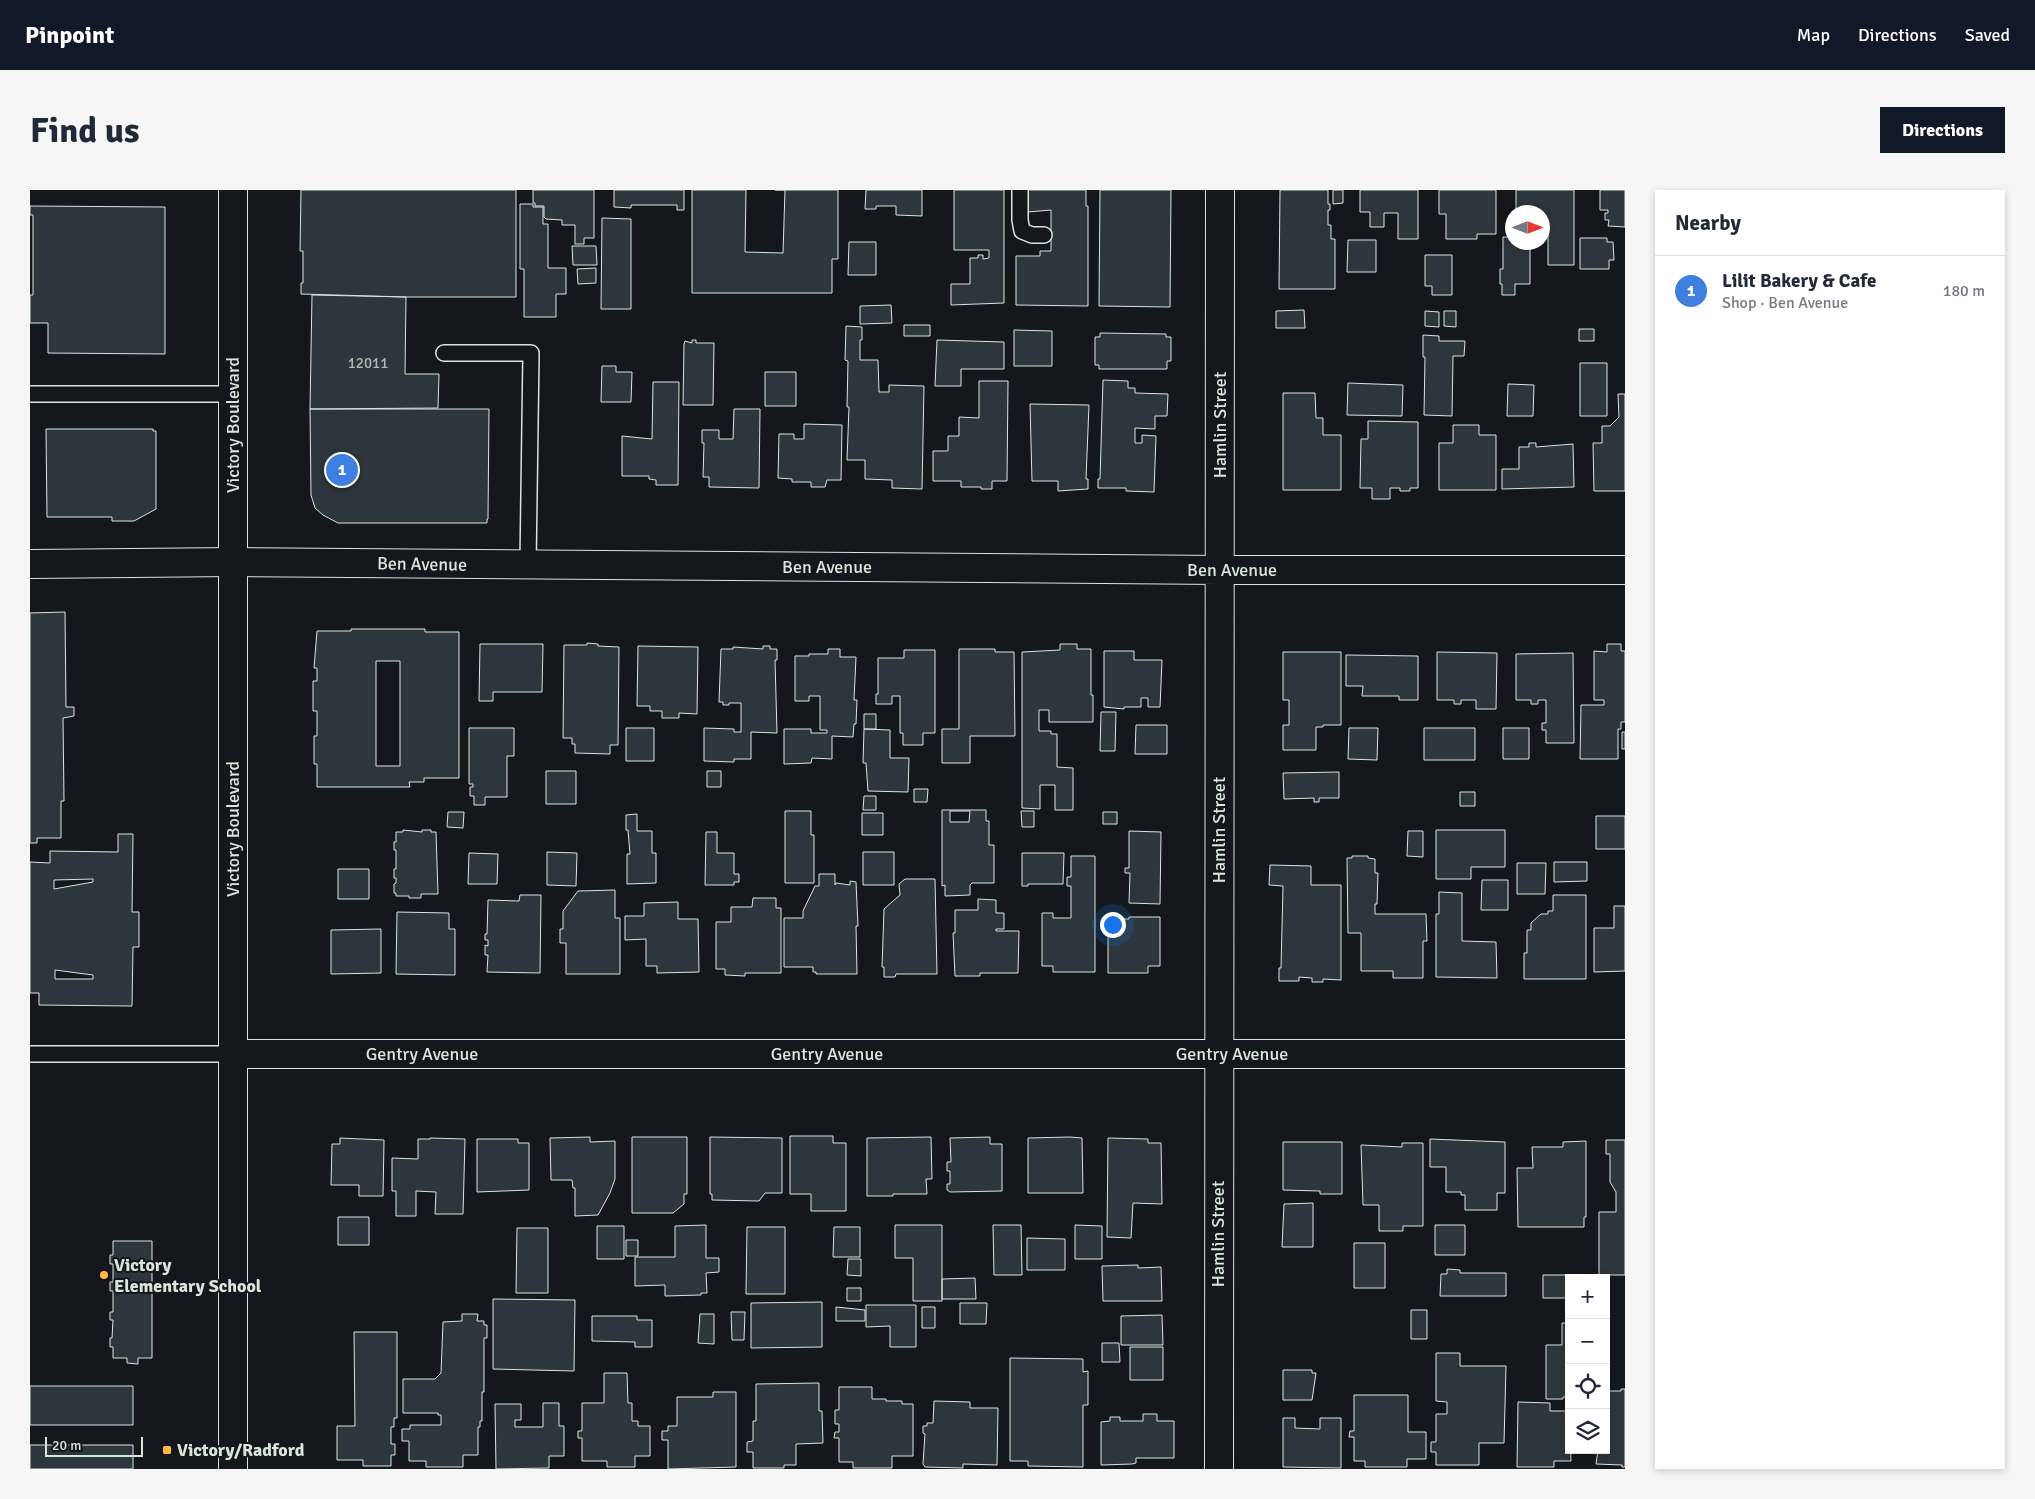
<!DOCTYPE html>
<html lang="en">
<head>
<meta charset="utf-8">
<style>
	:root { --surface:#fff; --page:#f6f6f7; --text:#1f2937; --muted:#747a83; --line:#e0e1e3; --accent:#111827 }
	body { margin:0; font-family:Signika,sans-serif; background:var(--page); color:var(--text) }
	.controls { position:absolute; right:15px; bottom:15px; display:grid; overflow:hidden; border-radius:0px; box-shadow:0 2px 8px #0003 }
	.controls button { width:45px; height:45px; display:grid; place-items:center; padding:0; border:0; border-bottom:1px solid var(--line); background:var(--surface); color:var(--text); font:25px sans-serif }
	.compass { position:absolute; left:1475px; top:15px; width:45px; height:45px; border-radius:50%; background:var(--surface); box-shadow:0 2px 8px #0003; rotate:90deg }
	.scale { position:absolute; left:15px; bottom:12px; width:98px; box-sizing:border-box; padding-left:5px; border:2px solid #d8e6dc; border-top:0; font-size:14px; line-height:18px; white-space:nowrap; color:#d8e6dc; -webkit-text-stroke:4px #14181c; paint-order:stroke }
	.you { position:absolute; left:1082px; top:734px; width:18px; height:18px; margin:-12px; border:4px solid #fff; border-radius:50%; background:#1a73e8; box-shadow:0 0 0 8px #1a73e833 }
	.badge { display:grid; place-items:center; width:32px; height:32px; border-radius:50%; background:var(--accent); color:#fff; font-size:16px; font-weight:700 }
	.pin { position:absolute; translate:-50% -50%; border:2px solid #fff; box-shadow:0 1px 5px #0006 }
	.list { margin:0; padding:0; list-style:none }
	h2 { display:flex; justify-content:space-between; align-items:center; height:65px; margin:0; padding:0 20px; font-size:21px }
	h2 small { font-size:16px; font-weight:400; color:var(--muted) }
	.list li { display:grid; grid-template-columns:32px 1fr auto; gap:15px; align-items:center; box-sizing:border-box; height:70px; padding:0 20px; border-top:1px solid var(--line) }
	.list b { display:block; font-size:19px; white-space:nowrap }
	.list p { margin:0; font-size:16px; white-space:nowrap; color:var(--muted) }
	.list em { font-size:16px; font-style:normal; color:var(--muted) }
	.icon { flex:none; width:28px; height:28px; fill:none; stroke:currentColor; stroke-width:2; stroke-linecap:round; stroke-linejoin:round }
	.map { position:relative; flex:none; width:1595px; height:1279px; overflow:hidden; border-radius:0px }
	header { display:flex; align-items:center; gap:30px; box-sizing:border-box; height:70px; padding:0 25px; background:var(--accent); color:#fff }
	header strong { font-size:24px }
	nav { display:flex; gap:28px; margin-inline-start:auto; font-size:18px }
	.intro { display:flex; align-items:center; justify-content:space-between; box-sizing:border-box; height:120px; padding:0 30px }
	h1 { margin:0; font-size:35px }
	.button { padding:12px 22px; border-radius:0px; background:var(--accent); color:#fff; font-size:18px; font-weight:700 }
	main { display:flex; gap:30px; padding:0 30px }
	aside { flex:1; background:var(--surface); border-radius:0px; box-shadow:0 2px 8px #0003 }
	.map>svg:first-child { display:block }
	.building { fill:#2c363c; stroke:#d8e6dc; fill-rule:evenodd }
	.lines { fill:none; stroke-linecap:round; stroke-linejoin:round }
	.lane-casing { stroke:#d8e6dc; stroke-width:18 }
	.street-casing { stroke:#d8e6dc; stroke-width:30 }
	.secondary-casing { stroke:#d8e6dc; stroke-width:30 }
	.lane { stroke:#14181c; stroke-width:15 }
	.street { stroke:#14181c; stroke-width:28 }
	.secondary { stroke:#14181c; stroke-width:28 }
	.poi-dot { fill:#ffb74d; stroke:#14181c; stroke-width:2 }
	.labels { text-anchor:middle; stroke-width:4; stroke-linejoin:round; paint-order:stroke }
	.number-label { font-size:15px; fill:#adbab4 }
	.street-label { font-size:18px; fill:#d8e6dc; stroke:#14181c }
	.poi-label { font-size:18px; font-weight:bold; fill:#d8e6dc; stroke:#14181c; text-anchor:start }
</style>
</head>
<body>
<header>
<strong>Pinpoint</strong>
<nav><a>Map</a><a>Directions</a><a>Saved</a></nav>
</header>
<div class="intro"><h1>Find us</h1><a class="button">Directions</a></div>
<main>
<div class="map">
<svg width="1595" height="1279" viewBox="0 0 1595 1279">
	<rect width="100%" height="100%" fill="#14181c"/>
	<!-- building -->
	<path class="building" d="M271 0H486V107H376L271 104V93H273V61H270Z
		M503 0H564V48H554V54H545V35H532V30L516 29 514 27V16H505V13H503Z
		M584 0H654V20H647V15H601V18L584 17Z
		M662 0H716L715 62 753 63 755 0H745H808V69H802V103H662Z
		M836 0H892V26L866 25V16H846V19H835Z
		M924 0H974V113L921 115V94H940V68H948V65H953V69L959 68V60H924Z
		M996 0H1056V16H1058V116L986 115V66H1010V61H1021V20L998 22 996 20Z
		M1070 0H1141L1140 117 1069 116Z
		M1250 0H1298V14H1300V20H1298V35H1301V49H1305V99H1249Z
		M1303 0H1313V13L1303 14Z
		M1330 0H1388V49H1368V23H1354V37H1340V22H1330Z
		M1409 0H1466V44H1447V49H1416V24H1409Z
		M1486 0H1544V75H1518V30H1512V22H1486Z
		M1570 0H1595V37L1578 36 1579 30H1575V23H1578V20H1570Z
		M490 14H503V17H513V34H518V78H536V104H526V127H494V79H490Z
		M0 16 135 17V164L18 163V133H0V105H3V25H0Z
		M572 28 601 29V119H571Z
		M1473 47H1482V52H1500V94H1485V105H1472V94H1470V79H1473Z
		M1550 48H1577V52H1583L1584 70H1579V79H1550Z
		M1318 50H1346V82H1317Z
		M819 52H846V85H818Z
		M542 56H566L567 75H543Z
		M1395 65H1422V105H1402V96H1395Z
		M566 78V93L548 94 547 79Z
		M282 105 376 107 375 184H409L408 218 280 219Z
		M861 115 862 133 830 134V116Z
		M1274 120 1275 138H1246V121Z
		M1395 121 1409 122V137L1395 136Z
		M1414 121H1426V137L1414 136Z
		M874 135H900V146H874Z
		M816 136 832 137V150H830V170H848L849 202H859V195L894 196 892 299 862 298V290L835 289V270H817L819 217H817L818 171 815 170Z
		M1549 139H1564V151H1549Z
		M984 140 1022 141V176H984Z
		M1070 143 1136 144V147H1141V171H1137V179H1069V175H1065V147H1070Z
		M1393 145 1409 146V151H1435L1434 166H1423L1422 226 1394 225 1395 167H1393Z
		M662 150H666V153H684L683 215H653L654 154 655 151 662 153Z
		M907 150 974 152V179H931V196H905Z
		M1550 173H1577V226H1550Z
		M572 176H586V182H602L601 212H571Z
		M735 182H766V216H735Z
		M1073 190 1098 191V198H1105V203L1138 204 1137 226H1125V239L1105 238V253H1112V245L1126 246 1124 302 1096 301V298H1068V289H1070Z
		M949 191H978L977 291H962V299H951V297H931V291H903V261H918V246H929V227L949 228Z
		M623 192H649L648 295H626V290L619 289V286H592V246L622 249Z
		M1318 193 1373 195 1372 226 1317 225Z
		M1478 194 1504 195 1503 226H1477Z
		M1253 203H1285L1286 228H1293V245H1311V300H1253Z
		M1588 204H1595V301H1564L1563 253H1572V236H1580L1589 227Z
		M1000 214 1059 215 1056 289H1058V299L1028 301V291H1002Z
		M280 219H459L458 329H457V333H308L293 325 285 318 281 305Z
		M704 219H730L729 298 679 297V287H673L674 253H672V240H689V249H703Z
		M1338 231 1388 232V298H1380V301H1370V298H1360V309H1342V298H1330L1331 249H1338Z
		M774 234 812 235 811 290H797L795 297H781V292H762V289L748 288 749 244H764V249H774Z
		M1423 235H1449V245H1466V300H1409V253H1423Z
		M16 239H123V241H126V319L104 331H82V327H17Z
		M1499 253H1506V257L1543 254 1544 297 1472 299V279H1489V257H1499Z
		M35 422 36 517H44V526L33 528 34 611H31V648H7V653H0V423Z
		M321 439H395V442H429V588H394V592H379L380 597H287V574H284V546H287V521H283V491H287V478H284L287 441H321ZM346 471H370V576H346Z
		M557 453 568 454V456L589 457 588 555H580V564L545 563V554H542V548H533L534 455H557Z
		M450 454H513L512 502H463V511H449Z
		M1030 454H1047V459H1061V505H1063V532H1019V520H1009V541H1021V544H1027V577L1043 578V620H1025V595H1010V619L992 618V462L1030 460Z
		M1577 454H1591V461H1595V532H1591V539H1588V569H1550L1551 515H1574V510H1564V461L1577 462Z
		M608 456 668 457 667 524 649 523V528H632V521H620V516H607Z
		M733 456H740V459H747V470H745L747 543 721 542V569H704V572L674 571V538L704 539V542H711V513H699V515H693V512H689L691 459H703V457L733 459Z
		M798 459H810V467H826L824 510H827L826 534H824L823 547 802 546V569L782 568 781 573 754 574V539H781V543H797V540H790V506H779V511H765V466H779V464H798Z
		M929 459H965V462H984L985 546H940V573H912V539H929Z
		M874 460H905V543H893V555H873V543H870V506H862V514H846V504H848V468H874Z
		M1074 461H1104V470H1132L1130 517H1118V508H1111V517H1094V519L1074 517Z
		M1253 462H1311V535H1293V537H1286V560H1253V535H1259V510H1253Z
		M1407 462 1467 463 1466 519H1446V510H1431V514H1424V510H1407Z
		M1543 463 1544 553H1516V540H1512V533H1516V510H1508V514H1501V510H1486V464Z
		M1316 465 1388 466V510H1369V506H1332L1333 496H1316Z
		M1071 522H1086L1085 561H1070Z
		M834 524H846V539H834Z
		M1106 535H1137V564H1105Z
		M439 538H484V566H477V607H455V615H444V606H440V597H443V594H439Z
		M596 538H624V571H596Z
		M1319 538H1348L1347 570 1318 569Z
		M1394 538H1445V570H1394Z
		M1473 538H1499V569H1473Z
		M834 539 860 540V568H879L878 602 838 601 836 573H833Z
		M1592 542H1595V559H1592Z
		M516 581H546V614H516Z
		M677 581H691V597H677Z
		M1309 582V608H1289V612H1284V608L1254 609 1253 583Z
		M884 599H898L897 612H884Z
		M1430 602H1445V616H1430Z
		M834 606H846V620H833Z
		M912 620H956V631H959V655H964V693H942L940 695V705L915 706V695L912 696ZM920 621H940L939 632H920Z
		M755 621H781V645H784V693H755Z
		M991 621H1004V637H992Z
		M418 622H434L433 638 417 637Z
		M1073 622H1087V634H1073Z
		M832 623H853V645H832Z
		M607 624V641H622V663H626V693L597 694V664H600L598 640H596V625Z
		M1566 626H1595V659H1566Z
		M373 640 392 642V640H401V642H406L408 704H391V708H379V706H366V703H364V694L366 693V688H364V679H366V660H364V652H366V642H373Z
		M1406 640H1475V677H1441V689H1406Z
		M1099 641 1131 642 1130 714 1099 713 1100 683H1095V678H1099Z
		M1378 641H1393V667L1377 666Z
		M676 642H687V663H704V684H709V692H704V695H675Z
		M88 644H103L102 722H109V757H103L102 816 9 815V803H0V672L20 673V661L88 662ZM63 689V692L24 699V690ZM25 780 63 785V789H25Z
		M517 662 547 663 546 696 517 695Z
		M833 662H864V695H833Z
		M439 663 468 664 467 694H438Z
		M992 663H1034L1033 694H998V696H992Z
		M1041 666H1065V782H1023V776H1012V723H1023V728H1041V696H1037V687H1041Z
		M1322 666H1338V668L1345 669V683H1348L1347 714H1345V724H1396L1397 751H1393V788H1363V781H1331V743H1318L1317 668H1322Z
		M1524 672H1557V691L1524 692Z
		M1487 673H1516L1515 704H1487Z
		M1240 675 1281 676V695H1311V790L1293 789V792H1282V788L1269 787V791H1249V778H1251L1253 696 1239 695Z
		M308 679H339V709H308Z
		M789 684H805V695L806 693 820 695V691L826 692 828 736H826L827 784H786V782H783V777H754V728H773V721L785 696H789Z
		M875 689H905L907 784H866L865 787H854V777H852L854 719 870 705 869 694Z
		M1452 690H1478V720H1451Z
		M585 700V728H590V784H536V753H530V739H533V721L548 701Z
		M1409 702 1432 703V751L1466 752 1467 788 1406 787V724H1409Z
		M490 705H511L510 783 457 782 458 765H455V755L458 756V750H455V744H457L458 710 489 711Z
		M1523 705H1556V789H1494V763H1497V740H1501V733L1511 724H1518V721H1523Z
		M723 708H746V718H751V783H715V786L695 785V779H686V732H701V717H722Z
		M948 709 966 710V723H974V739H966V741H989L988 783H950V786H925L923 743H925V720H948Z
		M648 712V729H668L669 782 627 783V776H616V749L595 750V726H614V713Z
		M1584 716H1595V781L1564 782V738H1584Z
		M367 722 419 723V739H425V785L366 784Z
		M1099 727H1130V776H1118V783H1078V729H1099Z
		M351 739V783L301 784V740Z
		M760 946H803V953H816V1021H781V1004H760Z
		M560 947V952L585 951V989L580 1003 568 1025 545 1026V998H543L542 990H521L520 948Z
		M602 947H657V1004H654V1014L643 1023H602Z
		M680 947 752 948V1003H735L729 1011 682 1010V1004H680Z
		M901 947 902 989H896L897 1004H863V1006H837V948Z
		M960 947V954H972V1001L920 1002 917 1000V994H920V981H917V972H921L920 948Z
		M1040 947 1052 948 1053 1003H998V948Z
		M310 948 354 950 353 1006H329V995H301L302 954H310Z
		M400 948 435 949 433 1024H405L406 1002 386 1001V1026H366V1001H362V968L388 969V949H400Z
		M1078 948 1118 949V953H1131L1132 1014 1103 1013 1101 1048 1077 1047Z
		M447 949H488V953H499V1000L447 1002Z
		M1400 949 1475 952V1003H1467V1020H1435V1005H1431V1002H1416V977H1400Z
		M1576 950H1595V1085H1569V1022H1586V1002L1580 992V964H1576Z
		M1556 951V1027H1554V1037H1488L1487 978H1503L1502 957H1533V952Z
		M1253 952H1312V1004H1290V1001L1253 1000Z
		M1372 953H1393V1036H1373V1041H1349V1015H1333L1331 955 1372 957Z
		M1283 1013V1057H1252L1254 1014Z
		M308 1027H339V1055H308Z
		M676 1035V1068H689V1082L676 1083 677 1103H671V1105L635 1106V1095L605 1096V1067H645V1036Z
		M865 1035H912V1111H883V1068H865Z
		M963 1035H991L992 1085H964Z
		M1045 1035 1072 1036V1069H1045Z
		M1405 1035H1435V1065H1405Z
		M567 1036H594V1069H567Z
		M717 1037H755V1104H716Z
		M804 1037H830V1067H803Z
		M487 1038H518V1103H486Z
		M997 1048 1035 1049V1080H997Z
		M596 1050H608V1066H596Z
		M83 1051H122V1168H108V1174L97 1173V1168H83V1157H80V1148H82L83 1130H80V1122H83V1101H80V1092H83V1074H80V1065H83Z
		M1324 1053H1355V1098H1324Z
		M818 1069H831V1086L817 1085Z
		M1108 1075V1078L1131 1077 1132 1111H1073L1072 1076Z
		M1417 1079 1430 1080V1083H1476V1106H1410L1411 1084H1417Z
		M1513 1085H1556V1088H1539V1108H1513Z
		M945 1088 946 1109H912V1089Z
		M817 1098H831V1111H817Z
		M463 1109 545 1110 544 1181 463 1179Z
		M792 1112V1157L721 1158V1113Z
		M930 1113H957L956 1134H930Z
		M836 1115H886V1157H860V1136L836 1137Z
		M806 1117 835 1120V1131H806Z
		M892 1117H905V1138H892Z
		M1381 1120H1397V1149H1381Z
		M701 1122H715L714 1150H702Z
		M432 1124H448L447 1131H454V1135H457V1148H454V1202H452V1231H450V1237H448V1265H433V1277H396V1271H379V1251H372V1239H380V1235H411V1225H408V1223H373V1189H405L411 1183 413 1132 432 1131Z
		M670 1124H684V1154L668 1153Z
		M1132 1125 1133 1155H1091V1126Z
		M562 1126H607V1130H622V1157H605V1152L562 1151Z
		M1532 1133H1539V1207H1533V1209H1516V1155H1532Z
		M324 1142H367V1228H364V1237H361V1254H365V1265H361V1276H333V1270H307V1236H325Z
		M1072 1153H1089L1090 1172H1072Z
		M1100 1157H1133V1190H1100Z
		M1406 1163H1430V1176H1476L1474 1253H1449V1275H1406V1262H1401V1252H1406V1224H1417V1212L1406 1211Z
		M980 1168 1053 1169V1182L1058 1181V1215H1053V1277L998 1276V1271H980Z
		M1253 1180H1282V1183H1286L1282 1210H1253Z
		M574 1183H597L598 1213H602V1231H608V1236H620V1266H605V1277H577V1271H552V1248H548V1241H552V1213H574Z
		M789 1193V1221H792L793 1253 766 1254V1275H754V1278H723V1262H717V1252L723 1251V1231H726V1194Z
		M0 1196H103V1235H0Z
		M809 1197H842V1209H856V1211H872V1214H883V1266H862V1278H823V1272H809V1248H804L805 1242H809V1234H805V1220H809Z
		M1591 1199H1595V1277H1592V1275L1566 1274 1568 1260H1576V1201H1591Z
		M683 1202H706V1277L638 1279V1250H632V1241H638V1236H647V1207H683Z
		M1324 1205H1378V1242H1396V1269H1377V1277H1335V1271H1324V1247H1319L1320 1241H1324Z
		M904 1211 940 1212V1218H968L967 1275 933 1274V1278L895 1277 893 1274 895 1244 893 1243V1236H897V1233H903Z
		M1488 1212 1520 1213V1221H1539L1541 1271H1524V1277H1487Z
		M513 1213H529V1236H534V1266H519V1278L466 1279 465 1214H491V1230H485V1237H513Z
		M1113 1224H1127V1231H1144V1268H1106V1273L1102 1274 1071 1275V1232L1080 1231V1227H1090V1231H1113Z
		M1253 1228H1265V1238L1290 1239V1228H1311V1278L1253 1277Z
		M0 1255H103V1279H0Z"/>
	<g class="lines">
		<!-- lane casing -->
		<g class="lane-casing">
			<path id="lane" d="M990 0V30L992 41 1002 45H1014
				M414 163H501L498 375
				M0 204H203
				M0 864H204"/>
		</g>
		<!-- street casing -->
		<g class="street-casing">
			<path id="street" d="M0 374 203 372 1190 380H1595
				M204 864H1595
				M1189 1279 1190 0"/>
		</g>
		<!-- secondary casing -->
		<g class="secondary-casing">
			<path id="secondary" d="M203 0V1279"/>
		</g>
		<!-- lane -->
		<use href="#lane" class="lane"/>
		<!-- street -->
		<use href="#street" class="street"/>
		<!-- secondary -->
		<use href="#secondary" class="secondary"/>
	</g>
	<!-- markers -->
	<g class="poi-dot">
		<circle cx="74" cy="1085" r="5"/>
		<rect x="132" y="1255" width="10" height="10" rx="2.5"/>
	</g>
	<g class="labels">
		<!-- number labels -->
		<g class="number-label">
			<text x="338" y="178">12011</text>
		</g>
		<!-- street labels -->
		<g class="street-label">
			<text transform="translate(203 235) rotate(-90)" y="6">Victory Boulevard</text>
			<text transform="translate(1190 235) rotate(-90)" y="6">Hamlin Street</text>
			<text transform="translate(392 374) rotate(1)" y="6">Ben Avenue</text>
			<text x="797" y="383">Ben Avenue</text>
			<text x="1202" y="386">Ben Avenue</text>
			<text transform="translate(203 639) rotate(-90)" y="6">Victory Boulevard</text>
			<text transform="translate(1189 640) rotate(-90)" y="6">Hamlin Street</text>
			<text x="392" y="870">Gentry Avenue</text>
			<text x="797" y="870">Gentry Avenue</text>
			<text x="1202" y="870">Gentry Avenue</text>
			<text transform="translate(1188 1044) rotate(-90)" y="6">Hamlin Street</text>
		</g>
		<!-- poi labels -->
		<g class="poi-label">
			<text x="84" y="1081">Victory<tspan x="84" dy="21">Elementary School</tspan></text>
			<text x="147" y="1266">Victory/Radford</text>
		</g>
	</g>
</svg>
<div class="controls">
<button>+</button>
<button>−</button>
<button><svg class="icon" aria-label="locate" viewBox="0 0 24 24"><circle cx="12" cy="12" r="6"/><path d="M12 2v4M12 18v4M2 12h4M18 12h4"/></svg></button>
<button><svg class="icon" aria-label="layers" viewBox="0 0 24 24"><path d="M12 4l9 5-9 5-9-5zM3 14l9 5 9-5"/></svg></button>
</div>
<svg class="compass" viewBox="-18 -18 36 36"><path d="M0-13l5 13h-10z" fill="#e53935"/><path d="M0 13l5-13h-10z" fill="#747a83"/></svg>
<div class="scale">20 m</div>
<div class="you"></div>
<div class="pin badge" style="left:312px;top:280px;background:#3f7fe0">1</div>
</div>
<aside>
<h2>Nearby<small></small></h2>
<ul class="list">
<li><span class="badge" style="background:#3f7fe0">1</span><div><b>Lilit Bakery &amp; Cafe</b><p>Shop · Ben Avenue</p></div><em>180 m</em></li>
</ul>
</aside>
</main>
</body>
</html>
